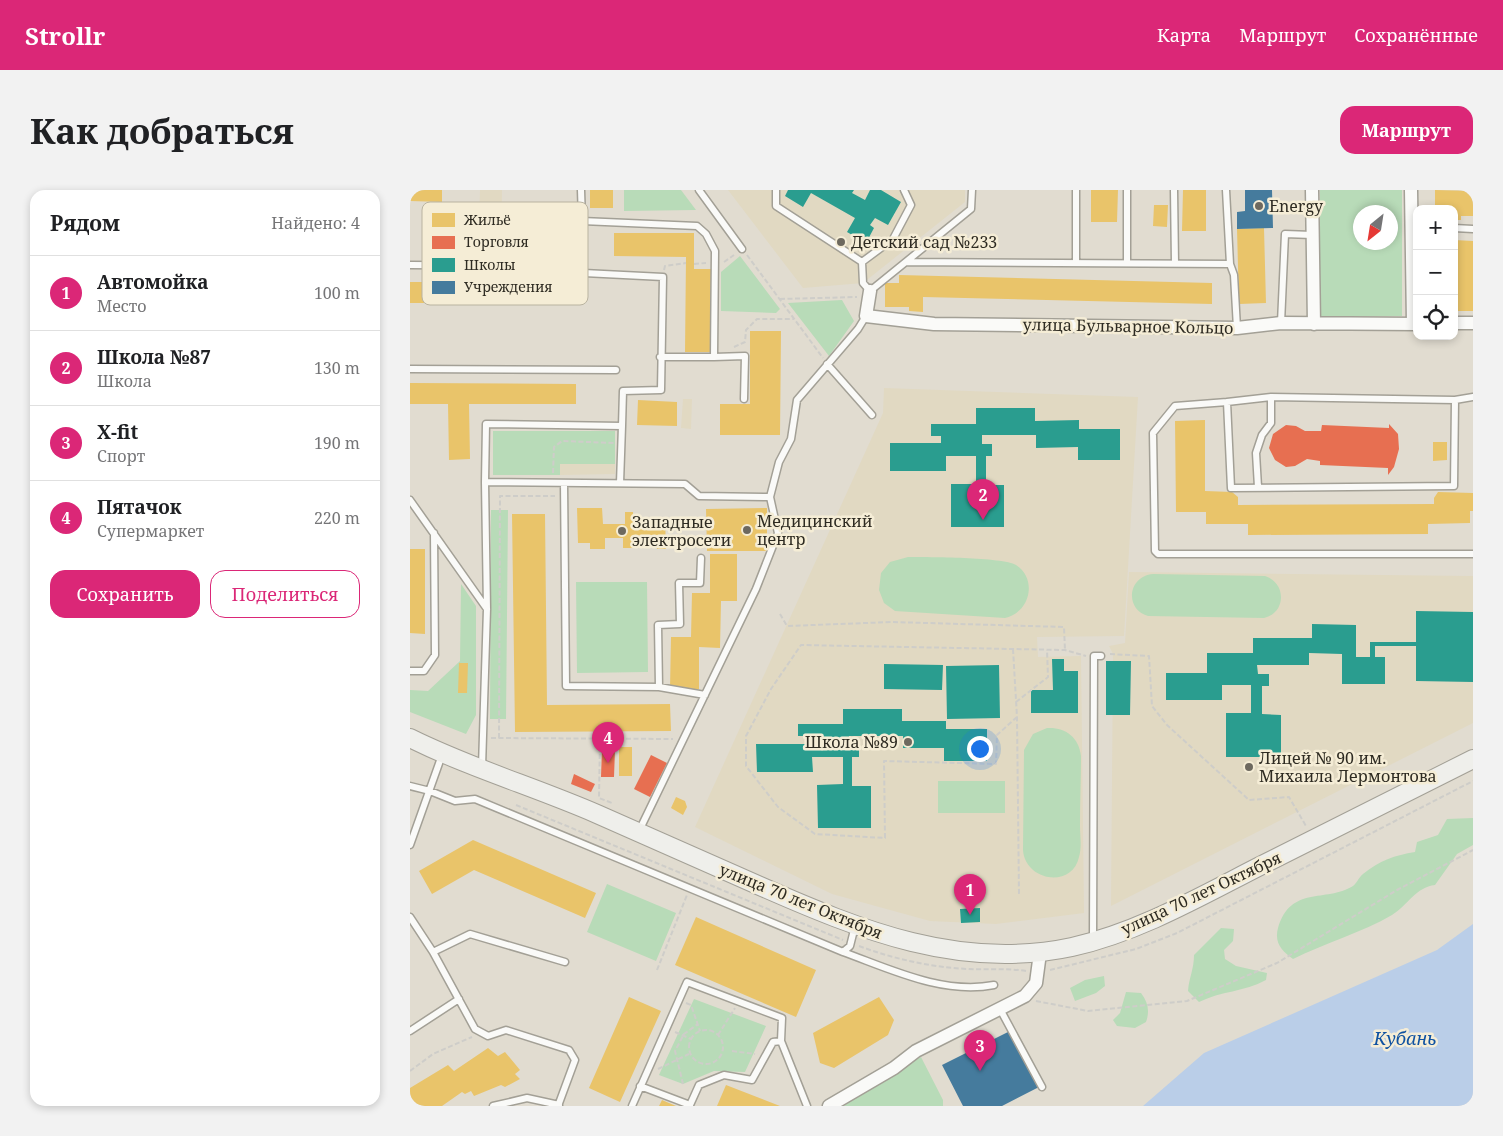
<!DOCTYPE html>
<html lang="ru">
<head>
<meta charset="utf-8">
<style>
	:root { --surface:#fff; --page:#f2f2f2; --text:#202124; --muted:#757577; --line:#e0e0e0; --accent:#db2777 }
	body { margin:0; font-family:"Noto Serif",serif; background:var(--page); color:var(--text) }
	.controls { position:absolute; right:15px; top:15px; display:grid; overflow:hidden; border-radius:10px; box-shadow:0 2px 8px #0003 }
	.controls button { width:45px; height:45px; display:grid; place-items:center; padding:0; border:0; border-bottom:1px solid var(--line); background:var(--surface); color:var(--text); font:25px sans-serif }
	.compass { position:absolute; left:943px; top:15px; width:45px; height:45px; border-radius:50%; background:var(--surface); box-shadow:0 2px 8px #0003; rotate:210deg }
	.you { position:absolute; left:569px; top:558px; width:18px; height:18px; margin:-12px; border:4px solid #fff; border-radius:50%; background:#1a73e8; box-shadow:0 0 0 8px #1a73e833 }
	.badge { display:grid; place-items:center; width:32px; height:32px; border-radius:50%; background:var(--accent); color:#fff; font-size:16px; font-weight:700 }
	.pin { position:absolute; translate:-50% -41px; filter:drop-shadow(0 1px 2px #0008) }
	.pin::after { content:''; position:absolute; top:26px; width:18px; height:15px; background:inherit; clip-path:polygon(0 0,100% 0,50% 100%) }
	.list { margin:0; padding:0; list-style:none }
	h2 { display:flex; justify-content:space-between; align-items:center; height:65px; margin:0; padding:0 20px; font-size:21px }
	h2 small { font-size:16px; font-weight:400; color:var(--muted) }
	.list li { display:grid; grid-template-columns:32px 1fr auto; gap:15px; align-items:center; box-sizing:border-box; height:75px; padding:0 20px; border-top:1px solid var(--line) }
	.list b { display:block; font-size:19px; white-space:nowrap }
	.list p { margin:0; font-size:16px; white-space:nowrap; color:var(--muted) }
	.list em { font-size:16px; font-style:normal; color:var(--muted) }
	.actions { display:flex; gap:10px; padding:15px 20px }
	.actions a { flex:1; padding:11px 0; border:1px solid var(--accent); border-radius:15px; text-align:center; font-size:18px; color:var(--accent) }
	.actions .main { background:var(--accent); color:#fff }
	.icon { flex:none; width:28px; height:28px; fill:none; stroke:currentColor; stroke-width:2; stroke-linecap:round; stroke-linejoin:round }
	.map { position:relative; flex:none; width:1063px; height:916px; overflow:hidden; border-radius:15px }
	header { display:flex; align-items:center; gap:30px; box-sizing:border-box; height:70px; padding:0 25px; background:var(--accent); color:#fff }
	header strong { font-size:24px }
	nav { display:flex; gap:28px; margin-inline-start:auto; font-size:18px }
	.intro { display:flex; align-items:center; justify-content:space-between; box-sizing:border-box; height:120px; padding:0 30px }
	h1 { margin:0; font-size:35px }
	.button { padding:12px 22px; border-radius:15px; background:var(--accent); color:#fff; font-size:18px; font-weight:700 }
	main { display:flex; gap:30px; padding:0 30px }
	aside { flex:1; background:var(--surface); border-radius:15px; box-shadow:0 2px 8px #0003 }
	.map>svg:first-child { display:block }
	.built { fill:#e1d9c2 }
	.green { fill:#b8dbb8; fill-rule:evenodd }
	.water { fill:#bacee8 }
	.homes { fill:#e9c46a }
	.shops { fill:#e76f51 }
	.schools { fill:#2a9d8f }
	.public { fill:#457b9d }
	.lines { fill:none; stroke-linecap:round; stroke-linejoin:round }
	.service-casing { stroke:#a3a096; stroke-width:9 }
	.minor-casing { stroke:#a3a096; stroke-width:15 }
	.secondary-casing { stroke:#a3a096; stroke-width:20 }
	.path { stroke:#cecdc9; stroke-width:2; stroke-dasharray:5 2.5; stroke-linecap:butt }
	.service { stroke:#fafaf8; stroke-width:6 }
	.minor { stroke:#fafaf8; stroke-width:12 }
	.secondary { stroke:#efefeb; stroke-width:18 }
	.poi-dot { fill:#6d695f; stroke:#f5edd6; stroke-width:2 }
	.labels { text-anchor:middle; stroke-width:5; stroke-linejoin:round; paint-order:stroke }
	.poi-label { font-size:16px; fill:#2e2b22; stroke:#f5edd6; text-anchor:start }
	.street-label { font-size:16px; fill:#2e2b22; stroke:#f5edd6 }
	.water-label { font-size:18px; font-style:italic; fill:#0f52a1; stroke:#f5edd6 }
	.key { fill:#f5edd6; stroke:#b9b3a0; stroke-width:1 }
	.key-label { font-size:14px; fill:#2e2b22 }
</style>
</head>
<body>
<header>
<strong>Strollr</strong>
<nav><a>Карта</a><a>Маршрут</a><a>Сохранённые</a></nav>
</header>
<div class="intro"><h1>Как добраться</h1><a class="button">Маршрут</a></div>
<main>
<aside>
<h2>Рядом<small>Найдено: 4</small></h2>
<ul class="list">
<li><span class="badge">1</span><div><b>Автомойка</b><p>Место</p></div><em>100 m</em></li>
<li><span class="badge">2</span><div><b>Школа №87</b><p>Школа</p></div><em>130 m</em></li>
<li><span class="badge">3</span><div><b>X-fit</b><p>Спорт</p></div><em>190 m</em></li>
<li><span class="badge">4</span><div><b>Пятачок</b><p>Супермаркет</p></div><em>220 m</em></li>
</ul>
<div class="actions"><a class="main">Сохранить</a><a>Поделиться</a></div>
</aside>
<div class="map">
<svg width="1063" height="916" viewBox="0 0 1063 916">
	<rect width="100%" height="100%" fill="#e1dcd0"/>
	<!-- built -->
	<path class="built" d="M70 0H92L91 65 68 64Z
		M318 0H555V12L453 93 393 98Z
		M474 198 728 207 714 446 627 447 628 467 671 466 674 723 586 734 520 731 422 704 285 637 473 223Z
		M273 209H282L281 239 271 238Z
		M149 274H205V284L150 285Z
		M719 382 1063 386V533L701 716 703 464 699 456 715 453Z"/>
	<!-- green -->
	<path class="green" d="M214 0H271L286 20 214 21Z
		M910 0H992V126L910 127ZM951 22H981V52H951Z
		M330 66 370 119 366 123 311 121V82Z
		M432 110 444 131 419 166 378 113Z
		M83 241H205V274H150V285H83Z
		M81 320H98L96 529H80Z
		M498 367C517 367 593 367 606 375 628 389 620 423 595 428L485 421 474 413 469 400 471 383 480 372Z
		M743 384 855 386C877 393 876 423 854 428L738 426C714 419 718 386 743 384Z
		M166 392H237L238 482 167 483Z
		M51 394 66 416V525L56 544 0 522V500L18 501 50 471Z
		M637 538C655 537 669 547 671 566 671 589 670 613 670 636 670 646 672 657 669 667 662 699 615 691 613 660L614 560 623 544Z
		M528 591H595V623H528Z
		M1063 628V655L1047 664 1025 695C1006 697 998 715 982 725 951 743 915 753 883 769 872 761 864 753 868 738 881 695 915 713 943 696 947 693 949 687 953 684 969 671 985 665 1005 662L1007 652 1028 645 1037 629Z
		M197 694 266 723 246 771 177 742Z
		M811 738 824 739 823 751 814 760 815 769 826 776 857 783 856 790C834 802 811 801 789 812L778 801C779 788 784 779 784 765Z
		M694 786 695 796 686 803 665 811 660 798 675 790Z
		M716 802 731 803C738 812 740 821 736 832L725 838 707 836 703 830 710 823Z
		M284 809 356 836 335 882 304 881 273 894 249 885Z
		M511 867 533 910V916H434L468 891Z"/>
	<!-- water -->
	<path class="water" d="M1063 734V916H733L794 863 1027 760Z"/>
	<!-- homes -->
	<path class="homes" d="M0 0H32V12L0 11Z
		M180 0H203V18H180Z
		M681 0H708L707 32H681Z
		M773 0H796V41H772Z
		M1025 0 1063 1V26H1051V30H1044V19H1025Z
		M744 15H758L757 37 743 36Z
		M854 38 856 113 829 114 827 39Z
		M204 43H284V79H301L300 162H275L276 67 204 66Z
		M1044 50 1063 51V121H1044Z
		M489 85 802 93V114L513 107V122L499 121V117H475V93H489Z
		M0 92H132V113H0Z
		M340 141H371L370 245H310V214H340Z
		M0 193 166 194V214H59L60 269 39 270 38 214H0Z
		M228 210 267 212V236L227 235Z
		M795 230V301L822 302 828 307V315L1024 314V308L1028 302 1063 303V321H1060V333L1018 334V344L838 345V334H796V322H766L765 231Z
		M1023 252H1037V270L1023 271Z
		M167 318H192L193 334H215V322H223V328H255L256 359H247L246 348H225V358H213V348H195V359H180V353H168Z
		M357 318V361H297L296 319Z
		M102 324H135L137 515 260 514 261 541 105 542Z
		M0 359H15V444L0 443Z
		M300 364H327V411H311L310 458 289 457V499H260L261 447H281L282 403H300Z
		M49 473H58L57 503H48Z
		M209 557H222V586H209Z
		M266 607 275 611 277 617 273 625 261 618Z
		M63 650 186 703 175 728 64 680 22 704 9 681Z
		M286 727 406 780 386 827 265 775Z
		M219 807 251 821 210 912 179 898Z
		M469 807 484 830 478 845 424 878 410 873 403 843Z
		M78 858 88 866 95 862 110 880 105 884 110 889 95 897 91 895 64 906 61 901 55 904 52 902 32 916H0V898L38 875 44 881Z
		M316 895 370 916H307Z
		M252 910 266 916H249Z"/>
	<!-- shops -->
	<path class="shops" d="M979 234 988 244 989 259 984 277 978 285V278L910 275V271L897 269 885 276 876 277 865 270 859 258 863 244 876 235 886 236 895 241H911L912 235 979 238Z
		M192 559 205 560 204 587H191Z
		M241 565 257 573 240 607 224 599Z
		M164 584 185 594 181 602 161 594Z"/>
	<!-- schools -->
	<path class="schools" d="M378 0H444L442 3 455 10 460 0H471L491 12 478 35 465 28 460 35 464 38 456 53 437 42 445 28 401 3 393 17 375 6Z
		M566 218H625V231L669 230V239H710V270H668V257L626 258V245H572V254H582V266H576V295H594V337H541V294H566V266H536V281H480V253H531V246H521V234H566Z
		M1006 421 1063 422V492L1006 491V456H965V467H975V494H932V464L899 463V475H847L848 484H859V496H852V524L871 525V567H816V523H841V495H812V510H756V483H797V463H843V448H902V434L946 435V467H960V452H1006Z
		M642 469H654V481H668V523H621V500H643Z
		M696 471H721L720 525H696Z
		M474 474 533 475 532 500 474 499Z
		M589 475 590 528 537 529 536 476Z
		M433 519H492V531H536V539H577V571H534V558H493V546H439V555H449V567H442V596H461V638H408L407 595 433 594V567H402L403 582H347L346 554H398V546H388V534H433Z
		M570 718V732L551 733 550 719Z"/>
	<!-- public -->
	<path class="public" d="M835 0H862L863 38 827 39V22L835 21Z
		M600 841 629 897 592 916H553L532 875Z"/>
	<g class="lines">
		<!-- service casing -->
		<g class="service-casing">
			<path id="service" d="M289 0 332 59
				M366 0V16L452 72
				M494 0 501 15 483 49 452 72 453 93 460 101 561 19 562 0
				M764 0 765 73
				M816 0 820 74
				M172 31 287 36 296 44 305 61 304 167H250
				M1044 38 1063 39
				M496 72 820 74 824 85 827 138
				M666 72V0
				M717 73V0
				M0 75 140 76 154 82
				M871 133 875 44 902 45
				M304 167 335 166 334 209
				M417 174 462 225
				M0 179 206 180
				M1063 207 1045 210 1044 296 821 298 817 212 765 216 743 243 745 361 748 364H1063
				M817 212 861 207 1045 210
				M75 292 76 234 212 236 213 201 251 200 253 87 154 82 172 31 171 0
				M154 293 156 496 249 497 295 505
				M210 293 212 236
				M848 297 846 263 852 245 861 233V207
				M360 307 369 272 381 249 387 210 448 139 456 126
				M0 310 77 419
				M0 481H14L25 465 24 343
				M249 497 248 435 270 434 269 393H290L291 368
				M72 577 77 419 75 292 275 294 289 306 360 307 368 343 346 399 229 641
				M0 596 20 601 45 611 65 609 433 762 440 756 445 736
				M0 655 32 565
				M0 727 23 762 65 839 78 846 96 840 159 860 165 870 148 916
				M683 750 684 466H691
				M23 762 60 744 155 772
				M433 762C480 779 533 805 584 795
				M590 819 632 897
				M0 841 49 809
				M230 896 280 915 289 895 314 885 342 890 363 852 371 851
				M83 916 117 908 149 915
				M222 916 277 792 372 828 371 851 397 916"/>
		</g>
		<!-- minor casing -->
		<g class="minor-casing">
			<path id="minor" d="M902 0 904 134
				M1001 0 1003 134
				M460 101 456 126 524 134 827 138 871 133 1007 134
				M1044 133H1063
				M419 916 484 878 506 861 615 806 626 793 630 763"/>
		</g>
		<!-- secondary casing -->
		<g class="secondary-casing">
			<path id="secondary" d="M0 548C60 578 125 597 187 624 242 648 296 672 350 696 450 740 551 781 662 757 729 742 791 706 852 675 922 640 993 604 1063 569"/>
		</g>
		<!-- path -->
		<path class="path" d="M337 65 413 168
			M314 72 324 65
			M284 74 296 73
			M254 80 255 76 276 73
			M370 109 447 107
			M324 157 335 152 336 140 347 129H383
			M143 283 144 257 152 251 204 253
			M370 424 377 436 482 432 654 437 655 460
			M603 459 607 527 609 705
			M700 464 739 466 742 516 757 535 839 610 879 607 896 636
			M606 512 638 487 637 460
			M607 527 587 545 586 574 474 571 475 648 405 644 368 617 336 576V546L361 499 391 455 655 460 676 466
			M81 548 263 549
			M89 548 90 306H145
			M190 549 189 608 202 613
			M106 615 433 750
			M449 756C484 769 520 777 558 779 577 780 597 778 616 781
			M247 780 277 705
			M640 780 726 759 767 743 1063 591
			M626 811 678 821 777 811 867 773 987 700 1063 660
			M276 813 281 815 290 841
			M279 857a17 17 0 1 1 34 0a17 17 0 1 1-34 0Z
			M265 842 281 849
			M308 845 325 818
			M322 861 345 864
			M248 879 279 864
			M0 881 23 864 62 847
			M273 894 265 861 274 844 288 834"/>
		<!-- service -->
		<use href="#service" class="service"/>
		<!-- minor -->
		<use href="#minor" class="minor"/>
		<!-- secondary -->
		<use href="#secondary" class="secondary"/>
	</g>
	<!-- markers -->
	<g class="poi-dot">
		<circle cx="849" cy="16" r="5"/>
		<circle cx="431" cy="52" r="5"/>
		<circle cx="337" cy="340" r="5"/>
		<circle cx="212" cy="341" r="5"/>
		<circle cx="498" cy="552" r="5"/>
		<circle cx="839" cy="577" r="5"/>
	</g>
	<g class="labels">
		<!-- poi labels -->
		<g class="poi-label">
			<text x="859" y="22">Energy</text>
			<text x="441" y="58">Детский сад №233</text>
			<text x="347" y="337">Медицинский<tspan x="347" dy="18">центр</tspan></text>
			<text x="222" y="338">Западные<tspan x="222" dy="18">электросети</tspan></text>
			<text x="488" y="558" text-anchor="end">Школа №89</text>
			<text x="849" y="574">Лицей № 90 им.<tspan x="849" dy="18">Михаила Лермонтова</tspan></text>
		</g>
		<!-- street labels -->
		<g class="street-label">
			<text transform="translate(718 136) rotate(1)" y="6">улица Бульварное Кольцо</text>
			<text transform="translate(791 703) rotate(-25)" y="6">улица 70 лет Октября</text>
			<text transform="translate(391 711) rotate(22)" y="6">улица 70 лет Октября</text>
		</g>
		<!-- water labels -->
		<g class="water-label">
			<text x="995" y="855">Кубань</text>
		</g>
	</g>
	<!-- legend -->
	<rect x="12" y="12" width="166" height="103" rx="8" class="key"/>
	<rect x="22" y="23" width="23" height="14" fill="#e9c46a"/>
	<rect x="22" y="46" width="23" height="13" fill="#e76f51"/>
	<rect x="22" y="68" width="23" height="14" fill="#2a9d8f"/>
	<rect x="22" y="91" width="23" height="13" fill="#457b9d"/>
	<g class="key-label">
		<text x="54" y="35">Жильё</text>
		<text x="54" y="57">Торговля</text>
		<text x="54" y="80">Школы</text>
		<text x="54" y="102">Учреждения</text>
	</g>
</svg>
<div class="controls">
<button>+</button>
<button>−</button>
<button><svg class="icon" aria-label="locate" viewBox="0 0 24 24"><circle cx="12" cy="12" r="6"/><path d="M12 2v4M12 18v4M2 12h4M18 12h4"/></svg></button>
</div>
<svg class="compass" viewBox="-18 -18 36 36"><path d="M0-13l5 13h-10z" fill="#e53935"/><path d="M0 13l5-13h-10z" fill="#757577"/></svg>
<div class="you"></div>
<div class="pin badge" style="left:560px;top:725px">1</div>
<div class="pin badge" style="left:573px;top:330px">2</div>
<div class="pin badge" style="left:570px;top:881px">3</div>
<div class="pin badge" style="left:198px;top:573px">4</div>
</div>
</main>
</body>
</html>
